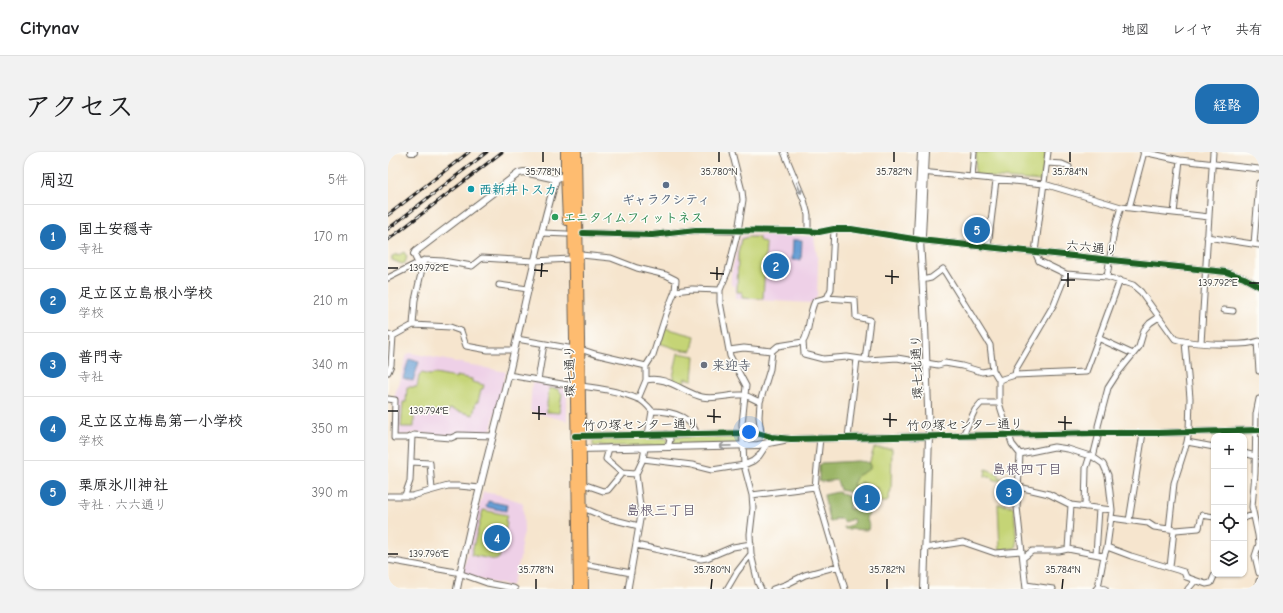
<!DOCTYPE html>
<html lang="ja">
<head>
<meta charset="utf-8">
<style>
	:root { --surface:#fff; --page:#f2f2f2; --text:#202124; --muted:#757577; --line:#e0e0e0; --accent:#1f6fb2 }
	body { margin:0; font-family:"Comic Neue","Klee One",sans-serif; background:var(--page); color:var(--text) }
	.controls { position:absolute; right:12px; bottom:12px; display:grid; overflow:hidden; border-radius:8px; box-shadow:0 1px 3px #0004 }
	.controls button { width:36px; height:36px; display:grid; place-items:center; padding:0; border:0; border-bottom:1px solid var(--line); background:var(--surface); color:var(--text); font:20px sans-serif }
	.you { position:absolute; left:361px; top:280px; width:14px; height:14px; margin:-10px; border:3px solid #fff; border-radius:50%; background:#1a73e8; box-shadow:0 0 0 6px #1a73e833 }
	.badge { display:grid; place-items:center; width:26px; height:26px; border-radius:50%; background:var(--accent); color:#fff; font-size:13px; font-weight:700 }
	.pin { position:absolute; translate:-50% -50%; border:2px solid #fff; box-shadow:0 1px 4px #0006 }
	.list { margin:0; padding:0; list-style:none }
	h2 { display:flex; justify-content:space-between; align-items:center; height:52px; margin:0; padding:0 16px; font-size:17px }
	h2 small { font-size:13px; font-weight:400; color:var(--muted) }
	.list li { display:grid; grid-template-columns:26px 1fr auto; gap:12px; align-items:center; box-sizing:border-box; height:64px; padding:0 16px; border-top:1px solid var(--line) }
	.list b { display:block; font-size:15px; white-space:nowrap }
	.list p { margin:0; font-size:13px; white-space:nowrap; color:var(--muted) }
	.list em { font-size:13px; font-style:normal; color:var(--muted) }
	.icon { flex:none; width:22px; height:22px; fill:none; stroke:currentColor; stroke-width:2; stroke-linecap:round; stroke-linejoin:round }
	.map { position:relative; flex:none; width:871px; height:437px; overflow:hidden; border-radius:16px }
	header { display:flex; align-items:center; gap:24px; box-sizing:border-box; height:56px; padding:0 20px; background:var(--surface); border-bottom:1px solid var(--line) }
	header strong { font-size:19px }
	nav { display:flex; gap:22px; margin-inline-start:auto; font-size:14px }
	.intro { display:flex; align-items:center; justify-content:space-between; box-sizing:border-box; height:96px; padding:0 24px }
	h1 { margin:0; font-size:28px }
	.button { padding:10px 18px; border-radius:16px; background:var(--accent); color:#fff; font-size:14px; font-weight:700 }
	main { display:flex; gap:24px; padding:0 24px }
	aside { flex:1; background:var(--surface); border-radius:16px; box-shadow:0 1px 3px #0004 }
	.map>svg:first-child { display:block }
	.built { fill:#eed0e7 }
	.green { fill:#c5d476; stroke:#707849 }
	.forest { fill:#9cb667; stroke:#5c6942 }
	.water { fill:#669ed4; stroke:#415d78 }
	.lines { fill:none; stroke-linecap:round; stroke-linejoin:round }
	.minor-casing { stroke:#68625a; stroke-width:7 }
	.tertiary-casing { stroke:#68625a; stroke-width:8 }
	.primary-casing { stroke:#68625a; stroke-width:10 }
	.minor { stroke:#fff; stroke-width:5 }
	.tertiary { stroke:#fff; stroke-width:6 }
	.primary { stroke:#febc70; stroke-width:8 }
	.rail-casing { stroke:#1c1c1c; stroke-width:3 }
	.rail { stroke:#fdfcf7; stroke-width:1.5; stroke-dasharray:4.5; stroke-linecap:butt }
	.cycleway-casing { stroke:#fdfcf7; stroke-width:8 }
	.cycleway { stroke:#1b5e20; stroke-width:6 }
	.oneway { stroke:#999 }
	.ticks { fill:none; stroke:#1c1c1c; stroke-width:1.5 }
	.service-dot { fill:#5c6f8a; stroke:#fdfcf7; stroke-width:1.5 }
	.culture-dot { fill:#0f9aa8; stroke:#fdfcf7; stroke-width:1.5 }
	.leisure-dot { fill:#2e9e5b; stroke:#fdfcf7; stroke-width:1.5 }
	.worship-dot { fill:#6b7280; stroke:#fdfcf7; stroke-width:1.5 }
	.labels { text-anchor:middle; stroke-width:3; stroke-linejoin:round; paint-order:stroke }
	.culture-label { font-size:13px; font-weight:bold; fill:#0d838f; stroke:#fdfcf7; text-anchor:start }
	.service-label { font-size:13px; font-weight:bold; fill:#4e5e75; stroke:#fdfcf7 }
	.leisure-label { font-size:13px; font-weight:bold; fill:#27864d; stroke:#fdfcf7; text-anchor:start }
	.street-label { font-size:13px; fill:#1c1c1c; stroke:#fdfcf7 }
	.worship-label { font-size:13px; font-weight:bold; fill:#5b616d; stroke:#fdfcf7; text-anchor:start }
	.neighbourhood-label { font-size:14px; fill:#544960; stroke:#fdfcf7 }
	.ticks-label { font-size:10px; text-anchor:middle; fill:#1c1c1c; stroke:#fdfcf7; stroke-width:3; stroke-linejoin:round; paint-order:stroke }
</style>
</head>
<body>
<header>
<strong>Citynav</strong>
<nav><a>地図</a><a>レイヤ</a><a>共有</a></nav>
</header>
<div class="intro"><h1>アクセス</h1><a class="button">経路</a></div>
<main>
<aside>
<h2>周辺<small>5件</small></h2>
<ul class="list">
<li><span class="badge">1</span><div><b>国土安穏寺</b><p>寺社</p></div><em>170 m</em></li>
<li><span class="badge">2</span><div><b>足立区立島根小学校</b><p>学校</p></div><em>210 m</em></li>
<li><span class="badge">3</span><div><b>普門寺</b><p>寺社</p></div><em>340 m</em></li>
<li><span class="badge">4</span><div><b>足立区立梅島第一小学校</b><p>学校</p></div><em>350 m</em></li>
<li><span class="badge">5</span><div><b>栗原氷川神社</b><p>寺社 · 六六通り</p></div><em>390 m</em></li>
</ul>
</aside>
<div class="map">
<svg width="871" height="437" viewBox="0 0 871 437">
	<rect width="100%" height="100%" fill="#fdfcf7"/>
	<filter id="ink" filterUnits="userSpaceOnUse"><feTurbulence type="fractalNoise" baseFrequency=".025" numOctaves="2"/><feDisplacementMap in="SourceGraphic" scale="8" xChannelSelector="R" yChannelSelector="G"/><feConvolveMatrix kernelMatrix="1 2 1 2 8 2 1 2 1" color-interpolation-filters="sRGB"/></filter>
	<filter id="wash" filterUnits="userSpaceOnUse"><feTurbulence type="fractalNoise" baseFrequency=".012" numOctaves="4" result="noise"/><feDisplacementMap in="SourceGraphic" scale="16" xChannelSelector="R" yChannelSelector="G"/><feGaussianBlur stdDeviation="0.9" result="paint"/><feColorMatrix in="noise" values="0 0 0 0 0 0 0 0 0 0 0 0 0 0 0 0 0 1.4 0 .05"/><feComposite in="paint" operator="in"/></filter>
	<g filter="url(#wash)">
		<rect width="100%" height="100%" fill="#f6e5ce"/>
		<!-- built -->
		<path class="built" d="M359 83 426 84 430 110 429 145 423 151 347 147V134L343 133V122L352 85Z
			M23 201 118 220 102 281H69L62 284 26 281 18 283H9V246H6L19 202Z
			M144 230 179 237V269L142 259Z
			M95 340 112 343 133 350 135 353 136 380 133 392V403L124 433 122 434 97 429 77 422 75 419Z"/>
		<!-- green -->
		<path class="green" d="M588 0H658L653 29 589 24 587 22Z
			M360 85H371V88L378 92 375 147 354 146V140H349L350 101 353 87Z
			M16 100 19 105 17 111 14 112 4 108V105L8 102 9 104Z
			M277 176 307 184 304 199 289 197 271 191Z
			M290 201 307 204 305 228 297 226 295 234 284 230Z
			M34 221 41 223 47 222 68 226V224L84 227V230L96 233 95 237H93L90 250H88L85 263 61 257 60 261 26 260V275H13L15 250H18L19 235H29L31 224Z
			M161 236 170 237 174 242 171 261 158 260Z
			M349 284 351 290 347 293H285L284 285Z
			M275 285 279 287V291L277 294H205V287Z
			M486 296H504L503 338 499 350H490L489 336H465L463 323 481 312Z
			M598 317 611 322V325L615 327V329L606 328 605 326 597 324Z
			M610 352 624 354 626 356 629 394 627 396 612 398Z
			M95 358 119 363 117 370 119 371 111 406 108 408 83 403Z"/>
		<!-- forest -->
		<path class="forest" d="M470 309 479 310 482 313V317L469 324 465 332 466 334 470 333 472 330 478 332 480 338 477 341H471L467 343 461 340 452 338 450 331 448 328 433 330 431 329V313L433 311Z
			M450 340 461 345 462 348 461 357H464C470 346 472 354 481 357V362L478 365 481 373 480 378 457 377 456 375C461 374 464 374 466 369L465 367 456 370 453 367H446V369L443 370 441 369 436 343Z"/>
		<!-- water -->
		<path class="water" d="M405 88H414L413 108H404Z
			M21 207 31 210 25 229 15 226Z
			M100 349 119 353 118 359 98 355Z"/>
	</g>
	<g filter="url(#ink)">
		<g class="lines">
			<!-- minor casing -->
			<g class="minor-casing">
				<path id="minor" d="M344 0 354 39 355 48 350 79 340 119 332 138V150L342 204 358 234 354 272 356 313 364 343 365 356 362 382 363 402 370 431 373 437
					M396 0 416 48 420 63V79
					M660 0 647 100 651 109 678 122 719 125 745 133 753 140 787 187C803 192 855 195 871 189
					M755 0 792 8 871 17
					M659 11 674 12 681 15
					M533 20 656 32 733 55 821 65
					M584 25 586 0
					M741 56 756 0
					M786 61 792 8
					M350 79H416L431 80 446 77H463L532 88
					M154 81 179 82
					M819 85 871 93
					M866 92 871 31
					M600 95 608 28
					M193 103 223 106 249 116 278 123 288 128 287 139 278 162 265 203 258 214V228L250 247
					M719 125 726 79 733 55
					M0 126 36 108 55 109 84 114 94 106 146 109 182 107
					M534 128 543 126 555 117 602 193 605 218 611 228V251L624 292 632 302 629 355 638 437
					M111 133 140 137
					M287 139 304 137 332 138
					M439 146 443 137 446 77
					M836 158 845 159
					M25 173 62 175 73 179 78 194 100 198H126
					M0 182 5 184 25 173 27 148 36 108
					M710 186 745 202
					M129 187 186 197
					M415 190C422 180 420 163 427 149L439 146 467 148 468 165 482 168 477 208
					M869 190 871 219
					M813 191 825 0
					M192 197 207 202 258 214
					M341 198 356 196 384 199 390 194 415 190 416 202 435 207 459 205 480 208 509 206 550 213 557 211 574 214 594 220 605 218
					M0 220 3 213 5 184
					M120 223 186 234
					M627 223 628 217 666 152 678 122
					M150 228 156 192
					M258 228C278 223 296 241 314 245 327 248 341 242 354 243 360 243 366 248 372 250
					M611 228 627 223 698 220 732 128
					M193 234C210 236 234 240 250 247 256 249 260 254 264 259L260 283
					M0 247 7 248 6 286H19L26 283 63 286 70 283 105 284
					M871 247 868 262 867 321 864 355 870 383 871 392 867 404 871 421
					M264 259C282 259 302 263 309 282
					M278 282 282 288 280 295
					M373 282 371 265 372 250 382 217 384 199
					M575 283 587 258 593 251H611
					M432 286 427 335 457 437
					M460 286 469 207
					M799 290 826 295
					M221 296 218 307 234 321
					M856 301 867 304
					M632 302 666 295 680 297 705 305
					M255 307 304 313 324 318 356 313 365 309 371 304 379 292
					M23 310 42 311 44 338
					M195 332 215 339 220 338 234 321 248 322
					M631 335 661 342 683 353 724 358
					M17 343 22 329 24 284
					M364 343 427 335
					M0 344H24L60 334H71L92 336
					M697 355 698 316 702 303
					M195 356 219 366 251 374
					M723 366 760 371 766 375 788 378 811 376 814 363 826 365
					M856 366 865 363
					M741 369 755 281
					M781 377 786 331 799 290 801 279 802 246 797 190
					M248 393 313 407 319 406 345 395 363 392
					M719 395 743 404 796 420 798 425 818 432 823 431 827 422
					M537 396 575 390 607 401 634 399
					M680 397 683 353
					M708 402 711 357
					M635 406 644 399H671L680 397 716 404
					M0 408 68 420 99 431 125 436 127 437
					M196 412 243 421
					M782 415 786 378
					M638 433 665 437
					M710 435 717 437
					M240 437 253 362 248 322 255 307 257 296
					M339 437 349 420 363 402
					M385 437 399 432 417 423 450 414
					M708 437 710 435 716 404 719 395 724 358 720 323 715 312 705 305 710 285V274L720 236 729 222 751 195 756 178 762 171 771 165
					M800 437 807 429
					M870 437 871 429"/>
			</g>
			<!-- tertiary casing -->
			<g class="tertiary-casing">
				<path id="tertiary" d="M23 0H26
					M533 0 529 83 532 88 537 173 541 284 536 437
					M195 81 264 83 308 78 350 79
					M532 88 838 120 856 126 871 134
					M532 88 534 84 538 0
					M30 110 26 102 27 100 131 21 136 20 168 27 172 25
					M189 284 369 281 383 285 403 287 710 281H770L871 278
					M191 297 370 293 396 288
					M69 437C83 364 103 293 121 221 136 157 149 91 168 27"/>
			</g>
			<!-- primary casing -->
			<g class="primary-casing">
				<path id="primary" d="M177 0V22L179 69
					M183 0 190 437
					M189 0 196 437"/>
			</g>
			<!-- minor -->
			<use href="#minor" class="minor"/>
			<!-- tertiary -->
			<use href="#tertiary" class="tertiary"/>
			<!-- primary -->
			<use href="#primary" class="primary"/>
			<!-- rail casing -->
			<g class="rail-casing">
				<path id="rail" d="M0 63 81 0
					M0 77 99 0
					M0 88 114 0"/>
			</g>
			<!-- rail -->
			<use href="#rail" class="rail"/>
			<!-- cycleway casing -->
			<g class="cycleway-casing">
				<path id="cycleway" d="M195 81 264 83 308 78 416 79 431 80 446 77H463L532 88 838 120 856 126 871 134
					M187 284 369 281 383 285 403 287 710 281H770L871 278"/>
			</g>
			<!-- cycleway -->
			<use href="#cycleway" class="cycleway"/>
		</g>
		<!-- one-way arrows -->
		<defs><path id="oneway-shaft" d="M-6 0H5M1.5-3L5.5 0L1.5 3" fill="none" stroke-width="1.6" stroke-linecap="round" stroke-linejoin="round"/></defs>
		<g class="oneway">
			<use href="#oneway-shaft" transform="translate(411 36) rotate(68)"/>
			<use href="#oneway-shaft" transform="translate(337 294) rotate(179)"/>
		</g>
	</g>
	<!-- ticks -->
	<path class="ticks" d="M155 10V0M331 10V0M506 10V0M682 10V0M0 116H10M146 118 160 119M322 121 336 122M497 124 511 125M153 125 154 111M329 128V115M673 128H687M861 131H871M504 132V118M680 135V121M0 259H10M144 261 158 262M319 264 333 265M495 267 509 268M151 268V254M670 270 684 271M326 271V257M502 275V261M677 278V264M0 402H10M148 437V427M323 437 324 427M499 437V427M674 437 675 427"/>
	<!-- markers -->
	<circle class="service-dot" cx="278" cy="33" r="4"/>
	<circle class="culture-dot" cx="83" cy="37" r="4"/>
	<circle class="leisure-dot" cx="167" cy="65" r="4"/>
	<circle class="worship-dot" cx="316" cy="213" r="4"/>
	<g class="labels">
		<!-- culture labels -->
		<g class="culture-label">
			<text x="91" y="42">西新井トスカ</text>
		</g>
		<!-- service labels -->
		<g class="service-label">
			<text x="278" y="52">ギャラクシティ</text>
		</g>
		<!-- leisure labels -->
		<g class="leisure-label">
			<text x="175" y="70">エニタイムフィットネス</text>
		</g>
		<!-- street labels -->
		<g class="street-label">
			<text transform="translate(704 95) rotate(6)" y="5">六六通り</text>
			<text transform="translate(528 215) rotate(-92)" y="5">環七北通り</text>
			<text transform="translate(181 219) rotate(-91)" y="5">環七通り</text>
			<text transform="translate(253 272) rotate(-1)" y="5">竹の塚センター通り</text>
			<text transform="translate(577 272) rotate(-1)" y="5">竹の塚センター通り</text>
		</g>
		<!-- worship labels -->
		<g class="worship-label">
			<text x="324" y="218">来迎寺</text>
		</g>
		<!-- neighbourhood labels -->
		<g class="neighbourhood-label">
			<text x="639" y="322">島根四丁目</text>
			<text x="273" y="363">島根三丁目</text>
		</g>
	</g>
	<g class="ticks-label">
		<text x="155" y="23">35.778°N</text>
		<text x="331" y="23">35.780°N</text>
		<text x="506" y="23">35.782°N</text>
		<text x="682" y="23">35.784°N</text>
		<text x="41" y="119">139.792°E</text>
		<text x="830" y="134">139.792°E</text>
		<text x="41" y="262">139.794°E</text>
		<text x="41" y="405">139.796°E</text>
		<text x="148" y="421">35.778°N</text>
		<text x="324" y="421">35.780°N</text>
		<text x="499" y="421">35.782°N</text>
		<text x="675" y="421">35.784°N</text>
	</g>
</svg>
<div class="controls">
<button>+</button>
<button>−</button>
<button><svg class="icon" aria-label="locate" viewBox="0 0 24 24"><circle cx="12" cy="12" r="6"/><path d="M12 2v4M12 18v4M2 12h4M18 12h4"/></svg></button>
<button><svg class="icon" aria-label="layers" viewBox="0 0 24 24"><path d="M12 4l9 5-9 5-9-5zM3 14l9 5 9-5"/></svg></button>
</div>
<div class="you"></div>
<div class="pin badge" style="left:479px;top:346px">1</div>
<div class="pin badge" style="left:388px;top:114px">2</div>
<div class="pin badge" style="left:621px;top:340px">3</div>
<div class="pin badge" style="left:109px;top:386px">4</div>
<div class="pin badge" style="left:589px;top:78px">5</div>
</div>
</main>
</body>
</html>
